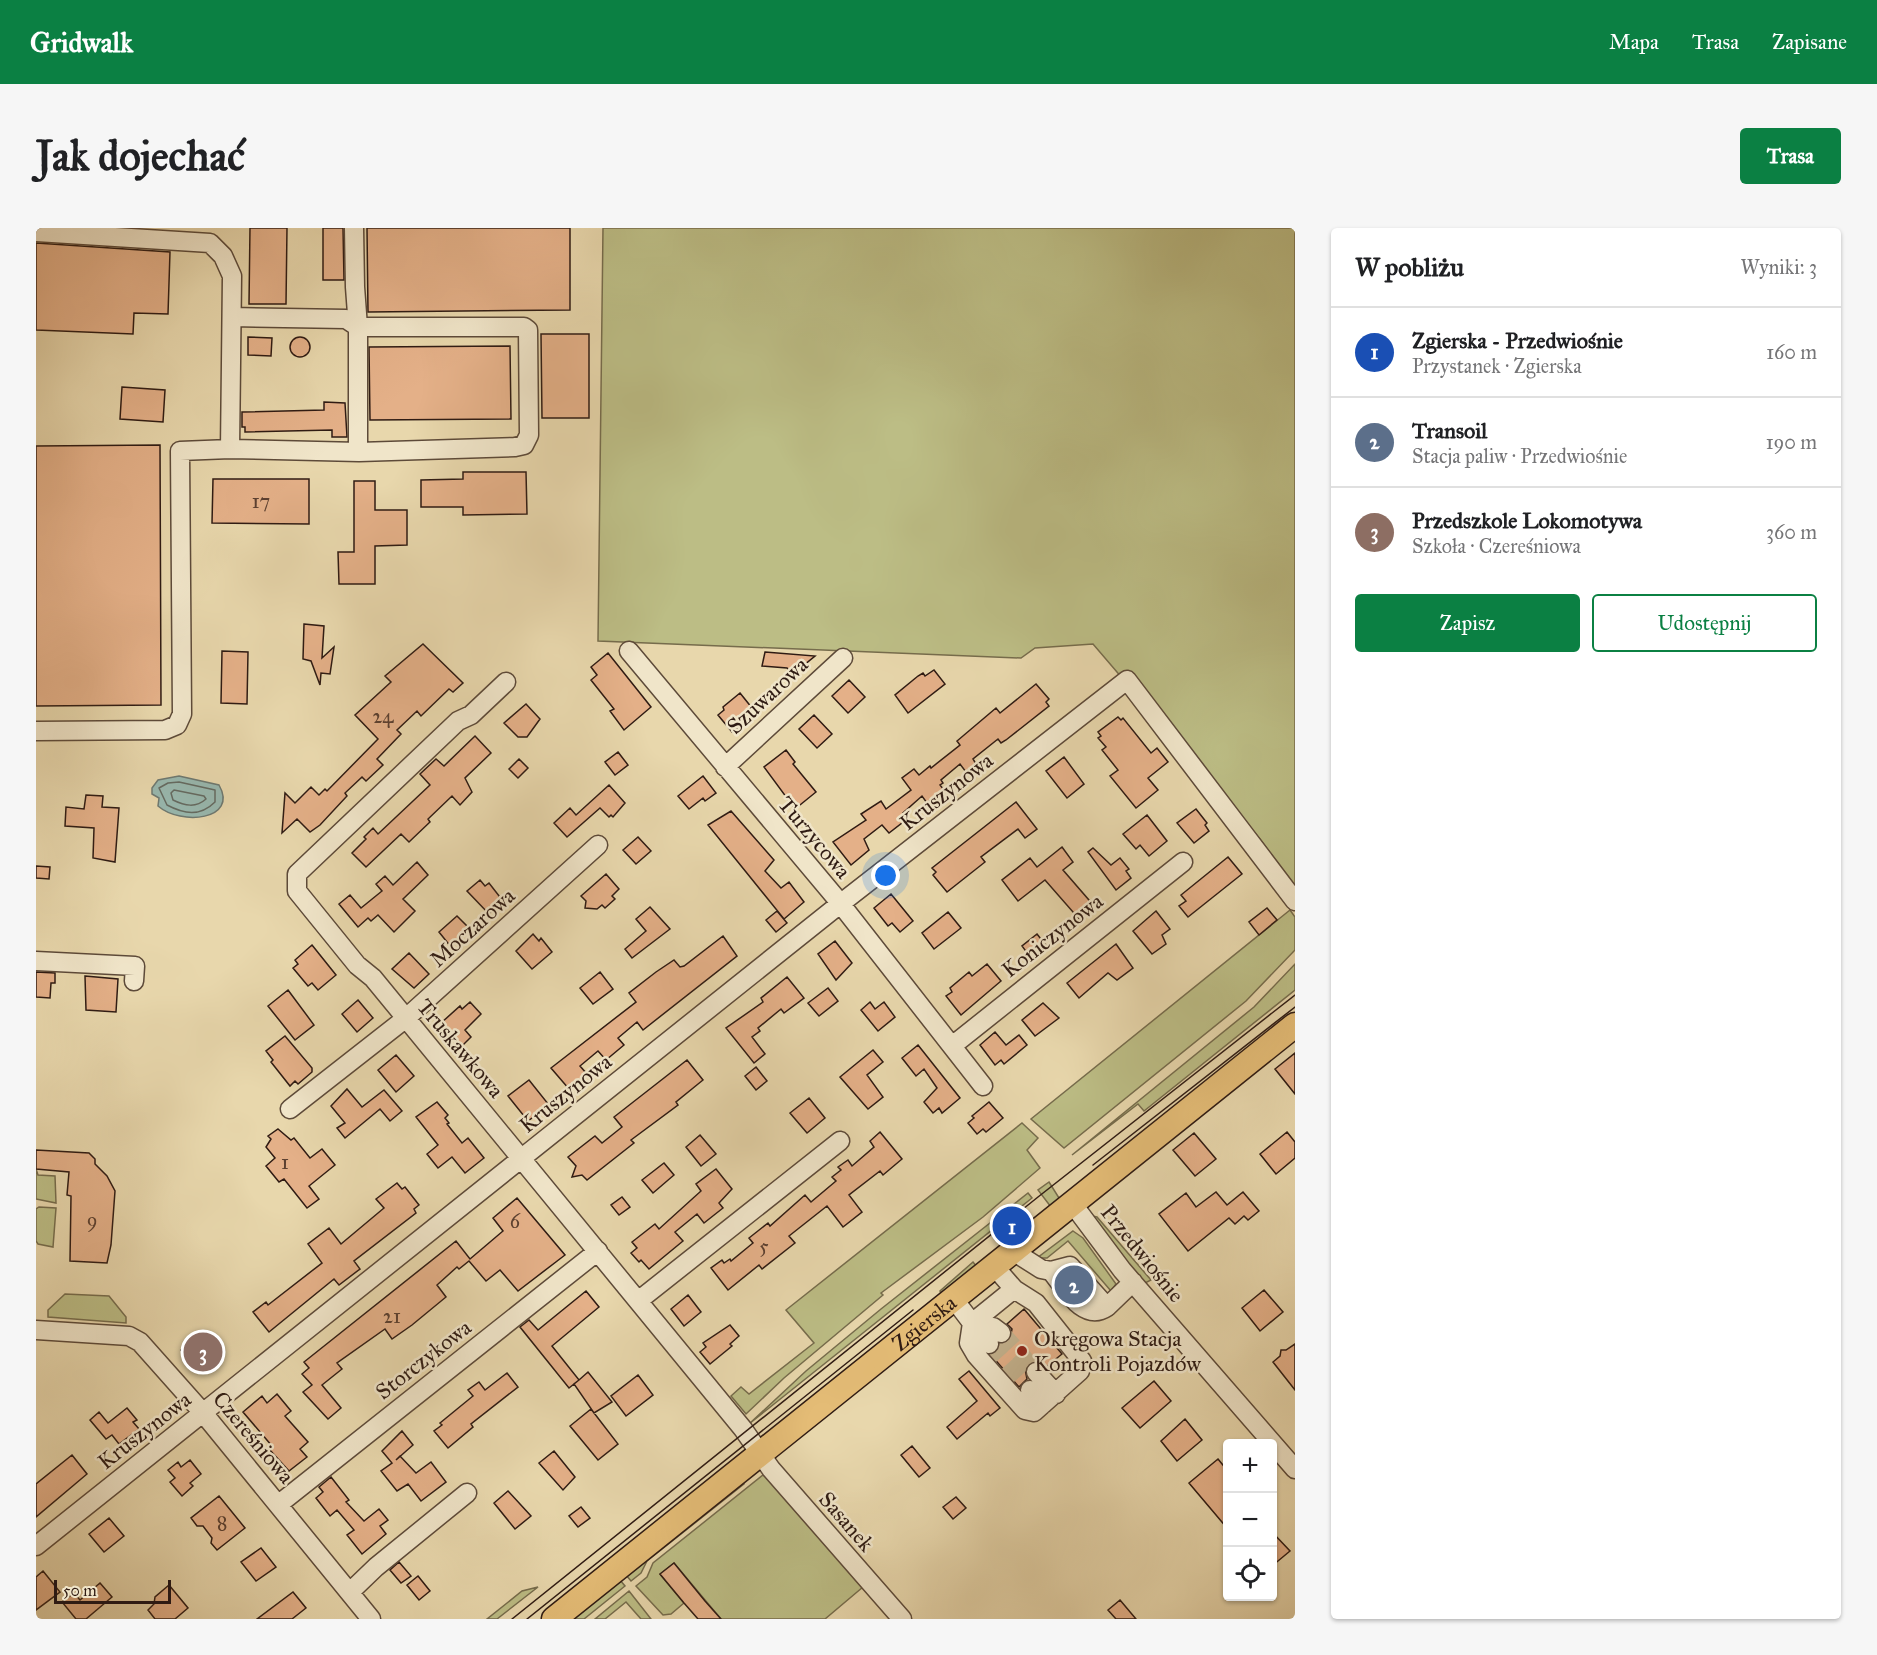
<!DOCTYPE html>
<html lang="pl">
<head>
<meta charset="utf-8">
<style>
	:root { --surface:#fff; --page:#f6f6f6; --text:#202124; --muted:#757577; --line:#e0e0e0; --accent:#0b8043 }
	body { margin:0; font-family:"IM FELL Great Primer",serif; background:var(--page); color:var(--text) }
	.controls { position:absolute; right:18px; bottom:18px; display:grid; overflow:hidden; border-radius:6px; box-shadow:0 2px 4px #0004 }
	.controls button { width:54px; height:54px; display:grid; place-items:center; padding:0; border:0; border-bottom:2px solid var(--line); background:var(--surface); color:var(--text); font:30px sans-serif }
	.scale { position:absolute; left:18px; bottom:15px; width:117px; box-sizing:border-box; padding-left:6px; border:3px solid #2f1b13; border-top:0; font-size:16px; line-height:21px; white-space:nowrap; color:#2f1b13; -webkit-text-stroke:4px #f0e5c9; paint-order:stroke }
	.you { position:absolute; left:850px; top:648px; width:21px; height:21px; margin:-15px; border:4px solid #fff; border-radius:50%; background:#1a73e8; box-shadow:0 0 0 9px #1a73e833 }
	.badge { display:grid; place-items:center; width:39px; height:39px; border-radius:50%; background:var(--accent); color:#fff; font-size:20px; font-weight:700 }
	.pin { position:absolute; translate:-50% -50%; border:3px solid #fff; box-shadow:0 2px 6px #0006 }
	.list { margin:0; padding:0; list-style:none }
	h2 { display:flex; justify-content:space-between; align-items:center; height:78px; margin:0; padding:0 24px; font-size:26px }
	h2 small { font-size:20px; font-weight:400; color:var(--muted) }
	.list li { display:grid; grid-template-columns:39px 1fr auto; gap:18px; align-items:center; box-sizing:border-box; height:90px; padding:0 24px; border-top:2px solid var(--line) }
	.list b { display:block; font-size:22px; white-space:nowrap }
	.list p { margin:0; font-size:20px; white-space:nowrap; color:var(--muted) }
	.list em { font-size:20px; font-style:normal; color:var(--muted) }
	.actions { display:flex; gap:12px; padding:18px 24px }
	.actions a { flex:1; padding:14px 0; border:2px solid var(--accent); border-radius:6px; text-align:center; font-size:21px; color:var(--accent) }
	.actions .main { background:var(--accent); color:#fff }
	.icon { flex:none; width:33px; height:33px; fill:none; stroke:currentColor; stroke-width:2; stroke-linecap:round; stroke-linejoin:round }
	.map { position:relative; flex:none; width:1259px; height:1391px; overflow:hidden; border-radius:6px }
	header { display:flex; align-items:center; gap:36px; box-sizing:border-box; height:84px; padding:0 30px; background:var(--accent); color:#fff }
	header strong { font-size:28px }
	nav { display:flex; gap:33px; margin-inline-start:auto; font-size:21px }
	.intro { display:flex; align-items:center; justify-content:space-between; box-sizing:border-box; height:144px; padding:0 36px }
	h1 { margin:0; font-size:42px }
	.button { padding:15px 27px; border-radius:6px; background:var(--accent); color:#fff; font-size:21px; font-weight:700 }
	main { display:flex; gap:36px; padding:0 36px }
	aside { flex:1; background:var(--surface); border-radius:6px; box-shadow:0 2px 4px #0004 }
	.map>svg:first-child { display:block }
	.green { fill:#bcbd85; stroke:#766c4c; stroke-width:1.5 }
	.water { fill:#98b8af; stroke:#6e7971; stroke-width:1.5 }
	.lines { fill:none; stroke-linecap:round; stroke-linejoin:round }
	.shore { stroke:#646a61; stroke-width:1.5 }
	.building { fill:#e4b088; stroke:#2f1b13; stroke-width:1.5 }
	.minor-tunnel { stroke:#c3b18d; stroke-width:18; stroke-dasharray:18 9; stroke-linecap:butt }
	.minor-casing { stroke:#5d4a39; stroke-width:21 }
	.major-casing { stroke:#2f1b13; stroke-width:27 }
	.minor { stroke:#f0e5c9; stroke-width:18 }
	.major { stroke:#e4bc76; stroke-width:24 }
	.tram { stroke:#2f1b13; stroke-width:1.5 }
	.poi-dot { fill:#8f2418; stroke:#f0e5c9; stroke-width:2 }
	.labels { text-anchor:middle; stroke-width:5; stroke-linejoin:round; paint-order:stroke }
	.number-label { font-size:20px; fill:#5c4030 }
	.street-label { font-size:22px; fill:#2f1b13; stroke:#f0e5c9 }
	.poi-label { font-size:22px; fill:#2f1b13; stroke:#f0e5c9; text-anchor:start }
</style>
</head>
<body>
<header>
<strong>Gridwalk</strong>
<nav><a>Mapa</a><a>Trasa</a><a>Zapisane</a></nav>
</header>
<div class="intro"><h1>Jak dojechać</h1><a class="button">Trasa</a></div>
<main>
<div class="map">
<svg width="1259" height="1391" viewBox="0 0 1259 1391">
	<rect width="100%" height="100%" fill="#e8d7ac"/>
	<filter id="stains"><feTurbulence type="fractalNoise" baseFrequency=".00333" numOctaves="4"/><feColorMatrix values="0 0 0 0 .2 0 0 0 0 .09 0 0 0 0 .02 0 0 0 .5 -.17"/></filter>
	<radialGradient id="worn" r=".72"><stop offset=".6" stop-color="#630" stop-opacity="0"/><stop offset="1" stop-color="#630" stop-opacity=".3"/></radialGradient>
	<!-- green -->
	<path class="green" d="M567 0H1259V658L1224 611 1057 416 999 420 985 430 562 413Z
		M1254 682 1259 689V722L1210 773 1028 920 995 891Z
		M1259 736V762L1108 883 1102 876 1036 927 1218 779Z
		M986 895 1002 910 991 922 1004 940 947 989 845 1065 847 1067 748 1150 710 1186 695 1168 705 1159 713 1166 778 1115 750 1082Z
		M0 941 2 947 19 948 20 975 0 971Z
		M1013 954 1023 970 1015 979 1002 962Z
		M992 965 996 970 713 1196 770 1143 845 1081Z
		M3 979 20 980 17 1019 2 1016 0 1013V981Z
		M1056 988 1061 989 1115 1052 1107 1056Z
		M1037 1003 1047 1010 1080 1056 1075 1063 1032 1013 1011 1030H1001Z
		M937 1034 941 1039 905 1066 904 1063Z
		M29 1066 73 1068 90 1089V1095L12 1089V1082Z
		M727 1247 732 1250 827 1359 789 1391H685L638 1335 624 1346 648 1375 635 1386 627 1387 600 1358 611 1349 617 1335Z
		M705 1253 708 1256 611 1333 605 1345 595 1353 590 1347Z
		M584 1352 589 1358 548 1391H536Z
		M502 1359 461 1391H451L486 1363Z
		M593 1363 615 1391H605L590 1374 569 1391H559Z"/>
	<!-- water -->
	<path class="water" d="M143 548 183 557C203 592 145 598 122 578L123 570 116 566V560L122 552Z"/>
	<g class="lines">
		<!-- shore -->
		<path class="shore" d="M143 554 179 562V574C164 589 148 586 131 577L123 560 132 555Z
			M138 562 168 568 170 571C160 580 149 578 137 572L135 565Z"/>
	</g>
	<!-- building -->
	<path class="building" d="M214 0H251L250 76H213Z
		M287 0H307L308 52H287Z
		M331 0H534V82L332 84Z
		M0 15 134 24 132 86 98 85 97 106 0 102Z
		M505 106H553V190H506Z
		M212 109 236 110 235 128 212 127Z
		M254 119a10 10 0 1 1 20 0a10 10 0 1 1-20 0Z
		M474 118 475 191 334 192 333 119Z
		M86 159 129 162 127 194 84 191Z
		M288 174 309 175 311 209H296V202L209 204V199H206V184L288 182Z
		M124 217 125 477 0 478V218Z
		M427 244H490L491 286 427 287V279H385V252L427 251Z
		M177 251H273V296L176 295Z
		M318 253H339V282H371V317L339 318V356H303L302 324H318Z
		M268 396 288 398 286 430 298 419 294 446 285 445 284 457 275 433 267 431Z
		M387 416 427 455 417 464 413 461 385 488 381 483 361 502 365 506 341 531 347 537 330 553 326 549 309 565 311 568 284 597 274 604 261 591 246 605 249 565 259 575 275 559 283 567 289 561 291 563 342 511 319 487 355 454 349 448Z
		M186 423 212 424 211 476 185 475Z
		M729 424 779 428 757 446 751 440 726 438Z
		M572 425 615 479 588 502 574 483 578 481 555 452 561 447 555 439Z
		M898 442 909 456 872 485 859 467 882 448 887 445 889 448Z
		M813 452 829 469 812 485 796 468Z
		M1000 456 1013 471 1010 474 1013 478 970 512 965 515 962 511 937 531 940 536 930 544 924 536 905 552 907 555 904 557 908 562 891 575 886 568 867 585 871 591 853 605 846 597 828 611 833 622 815 637 797 614 830 592 825 586 845 573 850 581 875 562 866 550 878 541 883 547 894 538 895 540 924 517 921 513 960 480 964 485Z
		M704 465 720 485 696 504 682 487 688 482 687 479Z
		M490 476 504 491 491 509H482L468 495Z
		M778 487 796 506 781 520 763 501Z
		M1082 489 1085 492 1087 490 1115 525 1121 520 1132 534 1112 550 1122 562 1100 580 1074 548 1082 542 1066 522 1070 519 1062 510 1065 508 1062 504Z
		M439 508 455 525 429 550 436 564 424 577 416 568 392 591 394 594 373 614 365 606 330 639 316 625 330 611 328 609 337 600 342 606 394 557 384 546 400 531 408 538Z
		M750 522 759 534 757 536 780 564 759 581 728 539Z
		M582 524 592 537 579 547 569 534Z
		M1028 529 1048 556 1031 570 1010 543Z
		M483 531 492 540 482 550 473 541Z
		M667 548 680 565 669 573 667 570 653 581 642 568Z
		M573 557 589 575 577 589 575 587 573 589 564 580 531 609 518 595 534 580 540 587Z
		M50 567 67 568 66 579 83 580 79 634 57 630 58 600 29 598 30 579 48 581Z
		M980 574 1001 601 989 610 982 601 945 629 949 634 911 664 897 647 900 644 896 640Z
		M1160 581 1171 595 1169 597 1173 603 1158 615 1141 595Z
		M695 583 738 632 729 643 745 660 753 654 768 674 748 691 672 597Z
		M1111 587 1131 613 1113 628 1104 617 1100 621 1087 606Z
		M602 609 615 623 600 636 587 622Z
		M1026 619 1037 634 1027 642 1059 679 1044 692 1009 652 982 673 966 652 994 630 1001 639Z
		M1057 620 1075 637 1084 630 1093 641 1090 643 1095 650 1080 662 1052 624Z
		M1192 629 1206 646 1152 689 1143 678 1150 673 1145 667Z
		M381 634 392 647 367 671 379 683 358 704 342 687 335 693 332 690 322 699 303 676 314 667 325 680 346 663 340 656 349 648 357 657Z
		M0 638 14 639 13 651 0 650Z
		M570 646 583 661 576 668 579 671 569 680 566 677 561 681 549 680 550 673 545 668Z
		M444 652 449 658 453 655 467 673 453 686 431 663Z
		M855 666 877 693 864 704 856 695 852 698 838 680Z
		M614 679 634 701 596 730 589 721 610 703 600 691Z
		M1231 680 1241 692 1223 707 1213 694Z
		M741 683 751 695 740 704 730 692Z
		M1120 683 1134 701 1126 707 1130 716 1116 726 1097 703Z
		M912 684 925 700 898 721 886 705Z
		M421 688 434 701 415 719 403 704Z
		M497 706 503 713 505 710 516 724 496 741 480 723Z
		M1001 706 1012 720 997 733 986 718Z
		M687 708 701 728 607 802 601 794 582 810 588 817 570 832 562 823 544 838 551 846 533 861 515 840 600 774 593 765 620 744 638 732 644 739 648 738Z
		M799 713 816 735 800 752 782 726Z
		M1080 716 1097 740 1081 752 1072 745 1043 770 1031 755Z
		M276 717 300 747 282 762 276 755 272 758 257 740 262 736 259 732Z
		M373 725 393 746 378 760 356 741Z
		M951 736 965 753 925 787 910 768 916 764 914 760 933 744 936 748Z
		M0 744 19 745V755H15L14 770 0 769Z
		M564 744 577 761 557 776 544 760Z
		M49 748 82 751 80 784 50 782Z
		M751 749 768 770 748 785 745 781 722 800 724 803 716 809 729 826 718 835 690 800 727 774 725 770Z
		M792 760 802 773 783 788 772 775Z
		M252 762 278 797 259 812 232 778Z
		M322 772 337 790 321 804 306 786Z
		M434 774 445 786 429 802 435 809 426 818 405 795 424 778 426 781Z
		M834 774 839 781 848 774 859 789 842 803 825 782Z
		M1007 775 1023 790 999 808 986 792Z
		M959 804 970 817 983 807 991 817 968 836 965 832 959 837 944 817Z
		M249 808 276 840V844L262 856 259 853 254 858 235 834 237 832 230 823Z
		M882 817 924 870 906 885 903 880 897 885 888 874 901 860 888 841 880 848 866 830Z
		M837 822 847 834 831 847 847 869 832 881 804 849Z
		M1259 825V866L1239 841Z
		M360 827 378 848 360 864 342 842Z
		M651 832 667 852 640 874 642 877 595 912 598 915 551 952 546 947 536 949 540 938 532 929 559 908 566 915 586 899 578 889Z
		M720 839 731 853 720 862 709 848Z
		M493 852 513 877 492 893 472 868Z
		M311 861 326 879 348 862 366 883 354 893 344 881 309 910 301 900 309 895 295 878Z
		M773 870 789 890 771 905 754 885Z
		M401 874 412 887 409 890 413 895 411 896 426 915 432 910 448 930 429 945 416 929 402 940 391 926 402 917 380 889Z
		M953 874 967 890 950 904 947 901 941 906 932 895 938 890 936 888Z
		M242 901 255 912 258 910 274 930 286 921 299 937 273 958 283 971 271 980 248 951 243 954 230 938 239 930 230 919 235 911 232 908Z
		M844 904 866 931 847 947 844 943 813 967 826 984 807 999 791 978 753 1008 759 1015 726 1041 723 1037 692 1062 675 1040 686 1032 688 1035 694 1031 695 1033 717 1015 713 1010 732 995 734 998 769 967 775 974 800 953 796 949 805 942 802 939 812 932 816 938 838 919 834 913Z
		M1251 904 1259 914V930L1240 946 1224 926Z
		M1158 905 1180 931 1159 948 1137 922Z
		M664 907 680 926 665 938 650 919Z
		M0 922 53 925 59 931V936L71 948 79 963 75 1017 71 1035 34 1033 35 968 31 967 33 944 0 941Z
		M628 935 638 947 617 965 606 952Z
		M680 941 696 961 683 975 687 980 668 995 661 986 639 1004 647 1013 613 1041 605 1032 603 1034 595 1025 601 1020 596 1014 619 996 623 1001 665 963 660 956Z
		M361 955 366 961 369 959 383 977 378 981 380 985 318 1033 324 1041 303 1057 298 1051 233 1104 217 1084 230 1074 232 1077 286 1035 272 1016 293 1000 305 1016 348 980 340 971Z
		M1180 964 1191 977 1207 964 1223 983 1212 992 1208 988 1199 996 1193 990 1152 1023 1123 986 1150 965 1160 979Z
		M586 969 594 979 583 987 575 977Z
		M481 970 529 1027 482 1063 464 1042 450 1053 433 1033 423 1041 421 1039 401 1057 410 1069 376 1097 356 1111 349 1101 301 1135 306 1141 286 1157 305 1180 292 1191 267 1164 276 1157 266 1146 273 1140 268 1134 420 1013 434 1031 467 1003 457 990Z
		M1228 1062 1247 1084 1224 1103 1206 1080Z
		M550 1063 563 1079 516 1118 543 1152 552 1144 576 1174 558 1185 538 1156 543 1152 533 1160 484 1099 493 1092 502 1102Z
		M652 1067 665 1084 648 1098 635 1081Z
		M988 1081 1026 1126 1010 1139 1003 1133 993 1135 989 1141 991 1151 983 1159 955 1127 960 1124 964 1116 974 1111 976 1101 971 1096Z
		M694 1097 703 1108 694 1116 696 1118 674 1136 664 1124 670 1119 667 1115Z
		M167 1104 186 1126 163 1145 145 1122Z
		M1259 1116V1162L1237 1134 1244 1128 1245 1122H1250Z
		M933 1143 964 1180 954 1188 952 1185 921 1211 911 1199 941 1173 923 1151Z
		M471 1145 482 1159 435 1196 437 1199 412 1220 398 1203 406 1197 404 1195 437 1168 432 1162 443 1154 449 1162Z
		M602 1147 617 1167 590 1188 575 1168Z
		M1118 1153 1135 1173 1104 1200 1086 1180Z
		M241 1166 255 1183 249 1188 272 1214 264 1221 271 1229 253 1243 233 1221 236 1218 207 1184 226 1168 231 1175Z
		M91 1180 101 1192 97 1194 103 1201 83 1216 76 1207 70 1211 54 1192 63 1184 72 1195Z
		M555 1181 582 1216 562 1232 534 1198Z
		M1149 1191 1166 1212 1141 1233 1125 1213Z
		M366 1203 377 1217 360 1232 364 1228 380 1245 395 1234 410 1254 385 1273 372 1256 361 1263 345 1243 356 1235 346 1223Z
		M876 1218 894 1240 883 1249 865 1227Z
		M518 1223 539 1249 527 1262 503 1235Z
		M36 1227 51 1246 0 1289V1256Z
		M1182 1231 1191 1242V1300L1153 1255Z
		M154 1232 165 1246 154 1255 157 1258 146 1268 134 1254 139 1250 132 1242 142 1234 145 1239Z
		M295 1249 313 1272 310 1274 328 1293 343 1281 352 1292 344 1298 350 1306 326 1326 311 1307 318 1302 301 1282 294 1288 280 1270 287 1264 283 1259Z
		M472 1263 495 1288 479 1301 458 1275Z
		M183 1268 209 1300 181 1322 175 1315 176 1310 167 1298H161L155 1290Z
		M920 1269 930 1280 917 1291 907 1279Z
		M545 1279 554 1290 542 1299 533 1288Z
		M73 1290 88 1308 68 1324 53 1306Z
		M1236 1304 1254 1323 1236 1338Z
		M225 1320 240 1339 220 1353 205 1334Z
		M363 1334 375 1348 365 1355 354 1342Z
		M638 1335 669 1373 685 1391H662L648 1375 624 1346Z
		M7 1343 24 1364 0 1382V1349Z
		M382 1348 394 1363 383 1372 371 1357Z
		M64 1355 76 1369 50 1391H40L26 1374 38 1365 44 1372Z
		M133 1357 152 1380 139 1391H119L112 1382 118 1376 119 1369Z
		M257 1364 270 1380 256 1391H221Z
		M1084 1372 1100 1391H1080L1072 1382Z"/>
	<g class="lines">
		<!-- minor-tunnel -->
		<path class="minor-tunnel" d="M965 1105 1000 1144
			M953 1116 994 1162"/>
		<!-- minor casing -->
		<g class="minor-casing">
			<path id="minor" d="M318 0 319 59 322 99V223
				M0 4 174 15 187 28 196 48 194 221 323 224 479 219 488 217 493 207 492 102 488 99H322L310 91 196 89
				M593 423 800 670 947 858
				M470 454 435 487 422 493 261 646V663L321 737 337 750 707 1201 735 1241 866 1391
				M0 503 129 502 141 497 146 486 144 223 194 221
				M689 539 807 430
				M0 733 99 738 98 753
				M916 818 1147 634
				M254 881 369 791 562 617
				M1036 975 1086 1042 1259 1241
				M977 1023 1005 1041 1015 1043 1034 1038 1071 1079 1097 1054
				M1015 1043C1029 1060 1047 1095 1071 1079
				M917 1070 936 1095 978 1061 958 1038
				M602 1073 804 913
				M936 1095 933 1115 940 1127 989 1182 998 1184 1044 1143 1046 1133 1000 1075 978 1061
				M936 1095 957 1099 965 1105
				M936 1095 953 1116
				M0 1102 93 1108 104 1114 168 1186 335 1391
				M1000 1144 1020 1166
				M994 1162 1007 1176
				M243 1276 562 1023
				M0 1318 804 676 1091 452 1259 673
				M314 1364 340 1339 431 1265"/>
		</g>
		<!-- major casing -->
		<g class="major-casing">
			<g id="major">
				<path id="s1" d="M518 1391 1259 797"/>
			</g>
		</g>
		<!-- minor -->
		<use href="#minor" class="minor"/>
		<!-- major -->
		<use href="#major" class="major"/>
		<!-- tram -->
		<path class="tram" d="M1057 937 1259 779
			M476 1391 1002 969 1259 767
			M491 1391 877 1082"/>
	</g>
	<!-- markers -->
	<circle class="poi-dot" cx="986" cy="1123" r="6"/>
	<g class="labels">
		<!-- number labels -->
		<g class="number-label">
			<text x="225" y="280">17</text>
			<text x="347" y="495">24</text>
			<text x="249" y="941">1</text>
			<text x="56" y="999">9</text>
			<text x="479" y="1000">6</text>
			<text x="728" y="1025">5</text>
			<text x="356" y="1095">21</text>
			<text x="186" y="1302">8</text>
		</g>
		<!-- street labels -->
		<g class="street-label">
			<text transform="translate(731 467) rotate(-43)" y="8">Szuwarowa</text>
			<text transform="translate(910 563) rotate(-38)" y="8">Kruszynowa</text>
			<text transform="translate(779 609) rotate(50)" y="8">Turzycowa</text>
			<text transform="translate(436 699) rotate(-42)" y="8">Moczarowa</text>
			<text transform="translate(1016 707) rotate(-38)" y="8">Koniczynowa</text>
			<text transform="translate(425 820) rotate(50)" y="8">Truskawkowa</text>
			<text transform="translate(529 865) rotate(-39)" y="8">Kruszynowa</text>
			<text transform="translate(1107 1025) rotate(51)" y="8">Przedwiośnie</text>
			<text dy="8" stroke="none"><textPath href="#s1" startOffset="474">Zgierska</textPath></text>
			<text transform="translate(387 1131) rotate(-38)" y="8">Storczykowa</text>
			<text transform="translate(108 1202) rotate(-38)" y="8">Kruszynowa</text>
			<text transform="translate(218 1209) rotate(50)" y="8">Czereśniowa</text>
			<text transform="translate(811 1293) rotate(49)" y="8">Sasanek</text>
		</g>
		<!-- poi labels -->
		<g class="poi-label">
			<text x="998" y="1118">Okręgowa Stacja<tspan x="998" dy="25">Kontroli Pojazdów</tspan></text>
		</g>
	</g>
	<rect width="100%" height="100%" filter="url(#stains)"/>
	<rect width="100%" height="100%" fill="url(#worn)"/>
</svg>
<div class="controls">
<button>+</button>
<button>−</button>
<button><svg class="icon" aria-label="locate" viewBox="0 0 24 24"><circle cx="12" cy="12" r="6"/><path d="M12 2v4M12 18v4M2 12h4M18 12h4"/></svg></button>
</div>
<div class="scale">50 m</div>
<div class="you"></div>
<div class="pin badge" style="left:976px;top:998px;background:#1a4fb4">1</div>
<div class="pin badge" style="left:1038px;top:1057px;background:#5c6f8a">2</div>
<div class="pin badge" style="left:167px;top:1124px;background:#8d6e63">3</div>
</div>
<aside>
<h2>W pobliżu<small>Wyniki: 3</small></h2>
<ul class="list">
<li><span class="badge" style="background:#1a4fb4">1</span><div><b>Zgierska - Przedwiośnie</b><p>Przystanek · Zgierska</p></div><em>160 m</em></li>
<li><span class="badge" style="background:#5c6f8a">2</span><div><b>Transoil</b><p>Stacja paliw · Przedwiośnie</p></div><em>190 m</em></li>
<li><span class="badge" style="background:#8d6e63">3</span><div><b>Przedszkole Lokomotywa</b><p>Szkoła · Czereśniowa</p></div><em>360 m</em></li>
</ul>
<div class="actions"><a class="main">Zapisz</a><a>Udostępnij</a></div>
</aside>
</main>
</body>
</html>
